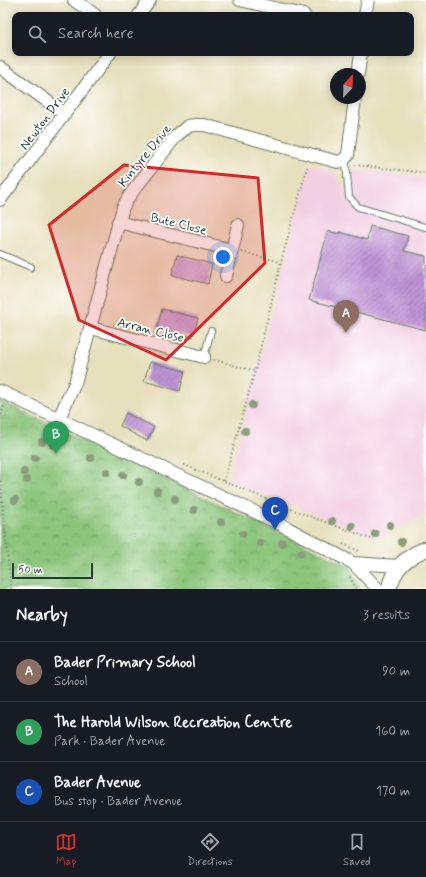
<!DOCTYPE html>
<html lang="en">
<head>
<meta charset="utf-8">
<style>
	:root { --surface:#171b24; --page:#20242c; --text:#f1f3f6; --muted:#9ea1a6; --line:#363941; --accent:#d93025 }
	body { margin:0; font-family:Mynerve,sans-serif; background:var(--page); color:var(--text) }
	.compass { position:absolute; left:330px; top:68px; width:36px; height:36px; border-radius:50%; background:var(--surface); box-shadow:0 2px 10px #0003; rotate:22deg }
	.scale { position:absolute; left:12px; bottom:10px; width:81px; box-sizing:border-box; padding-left:4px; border:2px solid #1f3d34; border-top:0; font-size:11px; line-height:14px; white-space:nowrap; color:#1f3d34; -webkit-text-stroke:3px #fff; paint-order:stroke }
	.you { position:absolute; left:223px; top:257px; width:14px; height:14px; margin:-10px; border:3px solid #fff; border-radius:50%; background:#1a73e8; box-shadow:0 0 0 6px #1a73e833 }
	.badge { display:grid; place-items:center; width:26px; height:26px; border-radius:50%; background:var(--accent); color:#fff; font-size:13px; font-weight:700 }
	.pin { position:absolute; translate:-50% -33px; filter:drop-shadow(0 1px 2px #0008) }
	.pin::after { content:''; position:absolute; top:21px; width:14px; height:12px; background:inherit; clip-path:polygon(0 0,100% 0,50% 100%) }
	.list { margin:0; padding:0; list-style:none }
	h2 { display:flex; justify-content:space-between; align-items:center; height:52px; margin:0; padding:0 16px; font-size:17px }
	h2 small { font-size:13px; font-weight:400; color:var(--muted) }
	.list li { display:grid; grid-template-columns:26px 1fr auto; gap:12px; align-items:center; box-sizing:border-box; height:60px; padding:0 16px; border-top:1px solid var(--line) }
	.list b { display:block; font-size:15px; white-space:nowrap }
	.list p { margin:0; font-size:13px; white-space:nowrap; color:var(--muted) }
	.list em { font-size:13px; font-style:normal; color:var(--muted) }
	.icon { flex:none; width:22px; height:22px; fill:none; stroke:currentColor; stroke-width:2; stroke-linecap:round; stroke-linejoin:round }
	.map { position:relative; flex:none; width:426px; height:589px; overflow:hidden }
	.search { position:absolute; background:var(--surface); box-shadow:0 2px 10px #0003; left:12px; right:12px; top:12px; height:44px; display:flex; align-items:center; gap:10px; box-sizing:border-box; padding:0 14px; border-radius:8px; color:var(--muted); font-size:15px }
	.sheet { height:232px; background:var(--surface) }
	nav { display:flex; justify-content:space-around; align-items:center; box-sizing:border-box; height:56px; border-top:1px solid var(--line); background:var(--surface); font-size:11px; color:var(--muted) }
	nav a { display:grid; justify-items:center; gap:2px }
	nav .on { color:var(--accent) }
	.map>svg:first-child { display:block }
	.built { fill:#f2cfe2 }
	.park { fill:url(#park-crowns); stroke:#558157 }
	.building { fill:url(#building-hatch) }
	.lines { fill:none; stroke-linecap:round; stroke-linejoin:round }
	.service-casing { stroke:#657664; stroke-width:8 }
	.minor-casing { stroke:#657664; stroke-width:14 }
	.tertiary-casing { stroke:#657664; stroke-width:17 }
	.path { stroke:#657664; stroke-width:2; stroke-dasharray:1 3; stroke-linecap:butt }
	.service { stroke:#fff; stroke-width:6 }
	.minor { stroke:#fff; stroke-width:12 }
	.tertiary { stroke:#fff; stroke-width:15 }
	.tree { fill:#8b9d7d }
	.marked { fill:#d62828; fill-opacity:0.2; stroke:#d62828; stroke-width:3; stroke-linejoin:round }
	.labels { text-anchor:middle; stroke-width:3.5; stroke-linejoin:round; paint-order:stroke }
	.street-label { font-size:13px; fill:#1f3d34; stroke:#fff }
</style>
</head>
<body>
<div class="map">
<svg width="426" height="589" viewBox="0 0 426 589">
	<defs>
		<pattern id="park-crowns" width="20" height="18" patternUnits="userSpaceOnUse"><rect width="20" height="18" fill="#8bc57a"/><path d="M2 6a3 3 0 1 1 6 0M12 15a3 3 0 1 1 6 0" fill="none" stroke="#71a165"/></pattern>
		<pattern id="building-hatch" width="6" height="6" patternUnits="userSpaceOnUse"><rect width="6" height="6" fill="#be93d5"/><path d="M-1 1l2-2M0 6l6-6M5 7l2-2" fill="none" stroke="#9a79ae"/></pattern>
	</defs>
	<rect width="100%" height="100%" fill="#fff"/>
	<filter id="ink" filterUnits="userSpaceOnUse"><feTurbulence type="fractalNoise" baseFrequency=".025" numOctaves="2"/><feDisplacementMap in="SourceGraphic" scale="8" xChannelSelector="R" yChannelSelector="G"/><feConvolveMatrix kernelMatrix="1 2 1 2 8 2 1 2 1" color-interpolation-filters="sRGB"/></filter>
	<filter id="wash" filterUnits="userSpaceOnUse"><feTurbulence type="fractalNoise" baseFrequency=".012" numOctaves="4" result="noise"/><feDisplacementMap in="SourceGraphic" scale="16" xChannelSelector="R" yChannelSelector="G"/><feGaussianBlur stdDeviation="0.9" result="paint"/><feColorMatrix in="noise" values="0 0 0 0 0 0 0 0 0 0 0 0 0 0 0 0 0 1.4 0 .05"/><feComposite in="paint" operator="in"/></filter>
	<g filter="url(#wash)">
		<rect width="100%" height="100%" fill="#e7e0bd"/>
		<!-- built -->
		<path class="built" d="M310 164 335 172 337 178V183L351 185 354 170 426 177V514L380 538H376L228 481Z"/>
		<!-- park -->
		<path class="park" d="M0 401 349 566 360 589H0Z"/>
		<g id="blocks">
			<!-- building -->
			<path class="building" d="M370 226 408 236 404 251 426 256V330L309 300 328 231 340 234V232L367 240Z
				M177 255 212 264 208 284 172 275Z
				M162 309 198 318 193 337 157 328Z
				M150 362 185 371 180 391 144 381Z
				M126 413 154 427 147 441 120 426Z"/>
		</g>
	</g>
	<g filter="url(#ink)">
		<use href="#blocks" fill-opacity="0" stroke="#657664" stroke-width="1"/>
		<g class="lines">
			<!-- service casing -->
			<g class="service-casing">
				<path id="service" d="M343 160 346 164 349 197 358 207 425 227
					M0 254 31 267
					M204 357 211 331"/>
			</g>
			<!-- minor casing -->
			<g class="minor-casing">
				<path id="minor" d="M74 0 95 15
					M240 0 304 15
					M139 15 150 0
					M365 15 368 0
					M0 67 65 114
					M358 74 361 53
					M0 200 110 53
					M118 222 232 250
					M226 276 238 225
					M91 328 204 357
					M0 391 278 523 353 563 378 589
					M59 418 75 383 123 207 130 195 176 136 188 126 195 125H204L338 162 343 160 348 155 355 98
					M353 563 399 566"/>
			</g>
			<!-- tertiary casing -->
			<g class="tertiary-casing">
				<path id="tertiary" d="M389 589C393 569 407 556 426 549"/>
			</g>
			<!-- path -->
			<path class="path" d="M355 165 426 173
				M242 252 281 262
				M214 360 255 371
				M0 419 4 405
				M184 465 296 511 374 540
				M0 481 11 589
				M224 481 255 371 281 262 308 164
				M343 544 361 552
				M350 577 356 589"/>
			<!-- service -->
			<use href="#service" class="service"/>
			<!-- minor -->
			<use href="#minor" class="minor"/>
			<!-- tertiary -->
			<use href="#tertiary" class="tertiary"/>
		</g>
		<!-- trees -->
		<g class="tree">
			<circle cx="252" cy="405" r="4"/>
			<circle cx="245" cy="431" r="4"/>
			<circle cx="42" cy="442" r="4"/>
			<circle cx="53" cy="445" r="4"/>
			<circle cx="35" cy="458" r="4"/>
			<circle cx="91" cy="458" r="4"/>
			<circle cx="24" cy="472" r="4"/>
			<circle cx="107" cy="472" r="4"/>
			<circle cx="123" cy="475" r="4"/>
			<circle cx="27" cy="480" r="4"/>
			<circle cx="139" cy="482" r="4"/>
			<circle cx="157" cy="491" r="4"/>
			<circle cx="175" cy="499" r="4"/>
			<circle cx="15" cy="500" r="4"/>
			<circle cx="194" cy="510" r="4"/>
			<circle cx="332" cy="521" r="4"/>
			<circle cx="221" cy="522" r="4"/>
			<circle cx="390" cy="525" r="4"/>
			<circle cx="352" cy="526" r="4"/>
			<circle cx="243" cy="534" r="4"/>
			<circle cx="375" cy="534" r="4"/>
			<circle cx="401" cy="542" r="4"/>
			<circle cx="260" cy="543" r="4"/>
			<circle cx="282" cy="543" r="4"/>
			<circle cx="301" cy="553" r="4"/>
		</g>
	</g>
	<!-- marked area -->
	<path class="marked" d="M124 165 258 178 265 263 166 360 79 320 49 225Z"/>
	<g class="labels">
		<!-- street labels -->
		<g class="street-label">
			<text transform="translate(44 118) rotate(-53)" y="5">Newton Drive</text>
			<text transform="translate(144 155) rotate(-51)" y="5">Kintyre Drive</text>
			<text transform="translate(179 223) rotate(14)" y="5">Bute Close</text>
			<text transform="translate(151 329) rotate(14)" y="5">Arran Close</text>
		</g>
	</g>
</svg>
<svg class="compass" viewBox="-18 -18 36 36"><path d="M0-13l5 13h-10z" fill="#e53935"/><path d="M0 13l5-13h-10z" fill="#9ea1a6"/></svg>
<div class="scale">50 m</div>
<div class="you"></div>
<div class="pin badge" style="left:346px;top:333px;background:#8d6e63">A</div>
<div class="pin badge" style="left:56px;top:454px;background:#2e9e5b">B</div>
<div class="pin badge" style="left:275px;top:530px;background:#1a4fb4">C</div>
<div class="search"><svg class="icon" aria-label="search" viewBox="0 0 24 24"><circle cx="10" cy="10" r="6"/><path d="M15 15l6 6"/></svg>Search here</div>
</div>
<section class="sheet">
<h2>Nearby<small>3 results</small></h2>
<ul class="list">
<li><span class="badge" style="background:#8d6e63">A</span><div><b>Bader Primary School</b><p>School</p></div><em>90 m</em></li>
<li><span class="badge" style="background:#2e9e5b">B</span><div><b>The Harold Wilson Recreation Centre</b><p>Park · Bader Avenue</p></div><em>160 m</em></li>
<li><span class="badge" style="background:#1a4fb4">C</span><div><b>Bader Avenue</b><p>Bus stop · Bader Avenue</p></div><em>170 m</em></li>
</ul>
</section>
<nav>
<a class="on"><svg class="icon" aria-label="map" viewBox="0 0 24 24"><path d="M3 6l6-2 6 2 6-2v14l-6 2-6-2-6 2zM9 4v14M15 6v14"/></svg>Map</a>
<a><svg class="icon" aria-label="directions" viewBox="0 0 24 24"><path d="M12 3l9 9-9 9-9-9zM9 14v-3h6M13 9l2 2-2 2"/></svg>Directions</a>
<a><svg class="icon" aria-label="saved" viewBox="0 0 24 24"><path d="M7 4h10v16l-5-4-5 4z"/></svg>Saved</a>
</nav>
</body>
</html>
